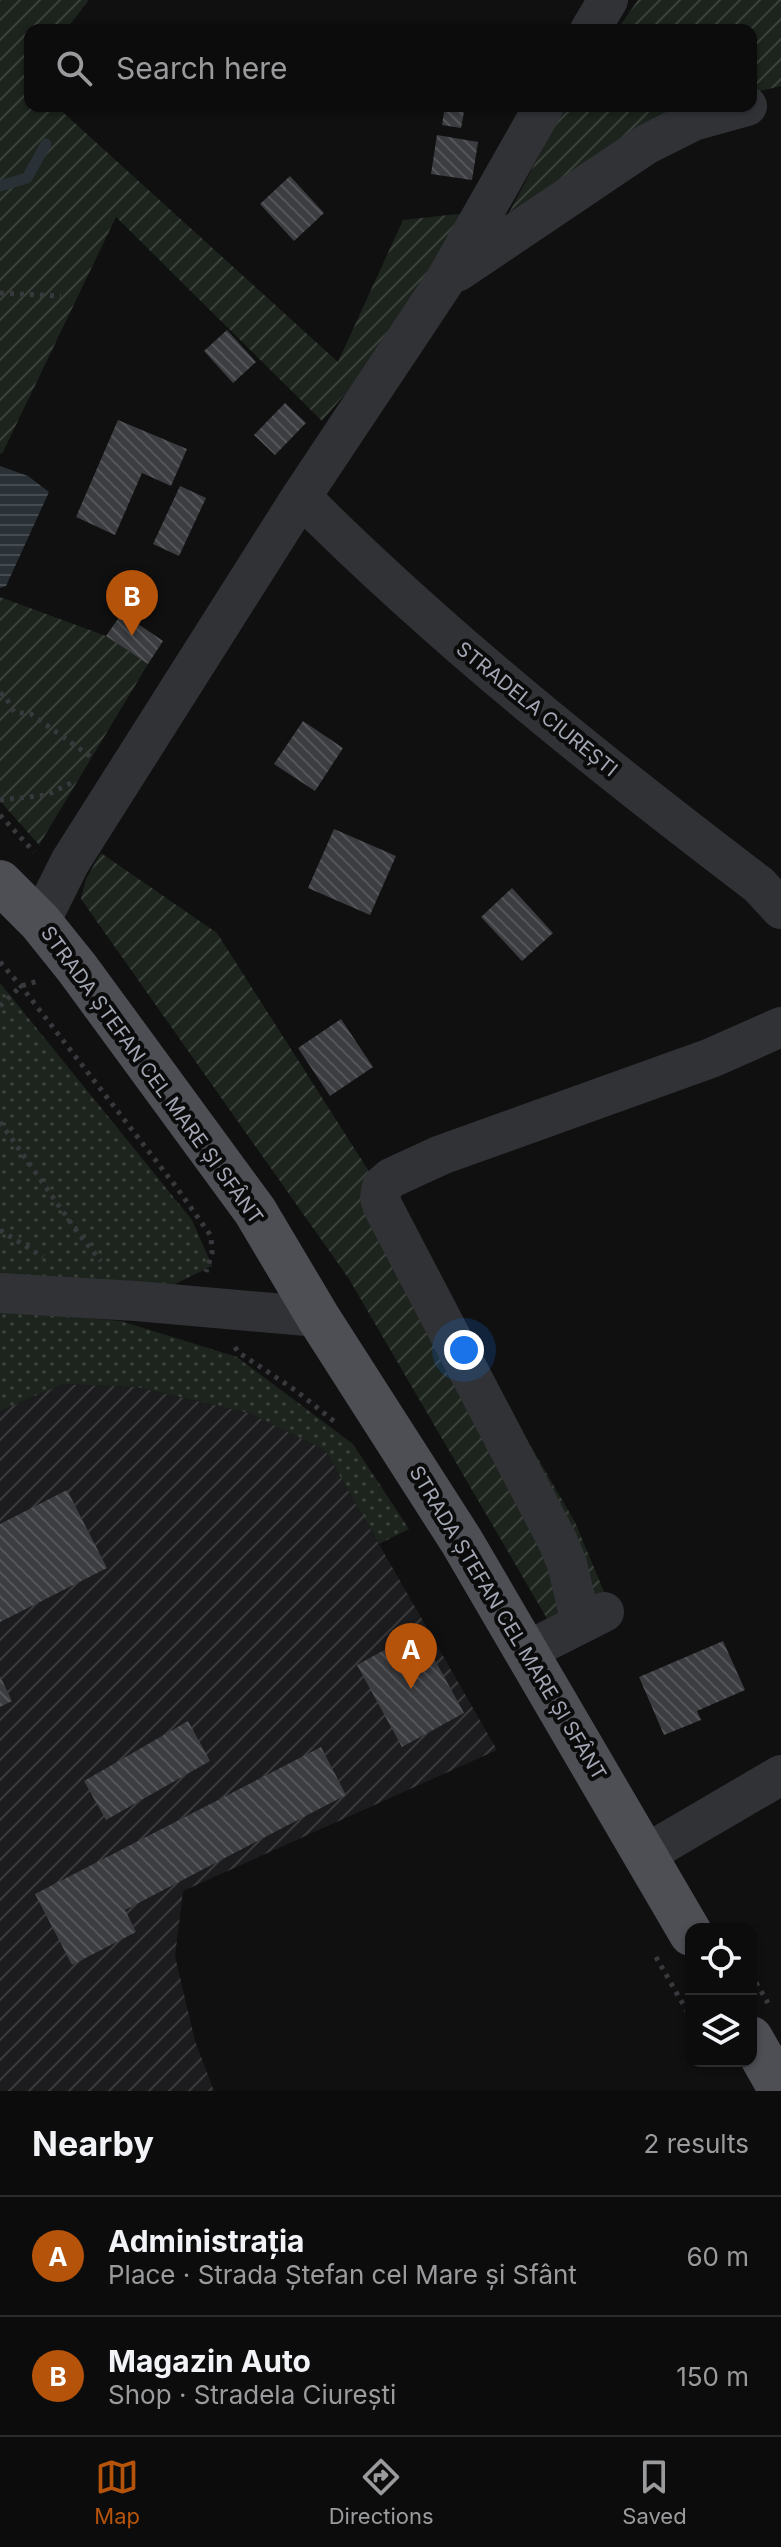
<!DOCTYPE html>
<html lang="en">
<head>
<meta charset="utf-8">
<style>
	:root { --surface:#0c0c0d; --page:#1a1a1b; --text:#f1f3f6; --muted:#9a9b9d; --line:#2c2c2e; --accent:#b45309 }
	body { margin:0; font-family:Inter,sans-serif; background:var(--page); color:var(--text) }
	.controls { position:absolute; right:24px; bottom:24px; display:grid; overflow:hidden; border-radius:16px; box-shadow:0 2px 6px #0004 }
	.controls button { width:72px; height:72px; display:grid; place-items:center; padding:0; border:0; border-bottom:2px solid var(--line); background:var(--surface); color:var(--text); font:40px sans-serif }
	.you { position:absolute; left:464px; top:1350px; width:28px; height:28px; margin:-20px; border:6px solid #fff; border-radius:50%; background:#1a73e8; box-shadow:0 0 0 12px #1a73e833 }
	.badge { display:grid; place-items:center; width:52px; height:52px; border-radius:50%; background:var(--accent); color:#fff; font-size:26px; font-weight:700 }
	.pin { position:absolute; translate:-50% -66px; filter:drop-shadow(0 2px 4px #0008) }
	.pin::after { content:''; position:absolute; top:42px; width:28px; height:24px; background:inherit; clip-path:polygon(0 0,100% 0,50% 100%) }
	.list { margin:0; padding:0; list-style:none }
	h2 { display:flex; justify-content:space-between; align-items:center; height:104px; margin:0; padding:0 32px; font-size:34px }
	h2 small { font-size:26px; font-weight:400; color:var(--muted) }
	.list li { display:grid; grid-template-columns:52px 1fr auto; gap:24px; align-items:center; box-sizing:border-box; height:120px; padding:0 32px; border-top:2px solid var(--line) }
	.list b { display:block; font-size:30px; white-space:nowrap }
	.list p { margin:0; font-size:26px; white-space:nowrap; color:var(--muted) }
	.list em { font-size:26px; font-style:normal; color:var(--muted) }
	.icon { flex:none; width:44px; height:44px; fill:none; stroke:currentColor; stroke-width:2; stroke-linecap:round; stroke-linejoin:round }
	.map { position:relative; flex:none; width:781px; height:2091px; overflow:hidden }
	.search { position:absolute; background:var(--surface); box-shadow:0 2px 6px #0004; left:24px; right:24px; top:24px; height:88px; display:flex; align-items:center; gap:20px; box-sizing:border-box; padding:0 28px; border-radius:16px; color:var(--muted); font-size:30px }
	.sheet { height:344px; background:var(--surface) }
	nav { display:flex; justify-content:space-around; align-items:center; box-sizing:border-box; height:112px; border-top:2px solid var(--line); background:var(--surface); font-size:22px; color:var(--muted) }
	nav a { display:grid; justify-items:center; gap:4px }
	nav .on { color:var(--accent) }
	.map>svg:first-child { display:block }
	.industrial { fill:url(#industrial-furrows) }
	.grass { fill:url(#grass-dots) }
	.garden { fill:url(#garden-furrows) }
	.water { fill:url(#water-rules) }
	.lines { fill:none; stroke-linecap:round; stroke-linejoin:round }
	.stream { stroke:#293036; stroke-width:11 }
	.building { fill:url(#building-back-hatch) }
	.path { stroke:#37393d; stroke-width:5; stroke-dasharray:4 6; stroke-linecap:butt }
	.minor { stroke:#313236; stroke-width:40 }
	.major { stroke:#4d4f55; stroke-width:44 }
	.labels { text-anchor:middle; stroke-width:8; stroke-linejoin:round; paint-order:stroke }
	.street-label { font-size:20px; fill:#a1a6b2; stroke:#0b0b0c }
</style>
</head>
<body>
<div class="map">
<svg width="781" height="2091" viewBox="0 0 781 2091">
	<defs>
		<pattern id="industrial-furrows" width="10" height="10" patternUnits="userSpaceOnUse" patternTransform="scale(2)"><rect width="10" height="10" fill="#1c1c1e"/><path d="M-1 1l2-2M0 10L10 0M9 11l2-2" fill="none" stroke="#3a3a3c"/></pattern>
		<pattern id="grass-dots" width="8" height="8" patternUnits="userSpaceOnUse" patternTransform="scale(2)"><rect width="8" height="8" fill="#1c241d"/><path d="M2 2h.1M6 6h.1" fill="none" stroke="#3a413b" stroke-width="1.8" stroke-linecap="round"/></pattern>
		<pattern id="garden-furrows" width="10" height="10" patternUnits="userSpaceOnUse" patternTransform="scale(2)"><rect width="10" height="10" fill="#1c241d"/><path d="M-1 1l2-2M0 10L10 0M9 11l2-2" fill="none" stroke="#3a413b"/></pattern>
		<pattern id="water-rules" width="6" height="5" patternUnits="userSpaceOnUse" patternTransform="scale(2)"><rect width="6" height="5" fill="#293036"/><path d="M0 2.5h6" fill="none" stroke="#454b51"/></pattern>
		<pattern id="building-back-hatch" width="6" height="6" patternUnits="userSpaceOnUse" patternTransform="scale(2)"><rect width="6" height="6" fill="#3c3d41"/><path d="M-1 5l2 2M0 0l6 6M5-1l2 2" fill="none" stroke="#55565a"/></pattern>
	</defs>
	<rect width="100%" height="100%" fill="#101011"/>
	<!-- industrial -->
	<path class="industrial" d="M63 1384 136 1387 249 1413 325 1450 497 1750 183 1891 175 1956 195 2041 214 2091H0V1411Z"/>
	<!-- grass -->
	<path class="grass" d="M0 983 192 1220 212 1266 167 1288 0 1276Z
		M0 1310 121 1321 237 1357 353 1444 409 1529 379 1544 325 1450 249 1413 136 1387 63 1384 0 1411Z"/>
	<!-- garden -->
	<path class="garden" d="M0 0H89L66 30H30V77L28 80 30 82V106H56L338 362 403 220 467 213 349 389 322 421 116 217 2 454 0 453Z
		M638 0H781V86L751 93V30H617Z
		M565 106H693L500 230Z
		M0 597 106 636 148 664 39 845 0 801Z
		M101 853 217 933 384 1195 575 1522 605 1594 549 1622 349 1279 81 899 86 879Z"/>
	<!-- water -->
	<path class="water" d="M0 466 28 476 49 492 6 586 0 588Z"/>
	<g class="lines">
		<!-- stream -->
		<path class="stream" d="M0 186 27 178 46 144"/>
	</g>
	<!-- building -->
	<path class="building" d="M445 106H465L461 128 442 125Z
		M437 135 478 142 472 180 431 174Z
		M290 176 324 213 294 241 260 204Z
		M227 330 256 362 233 383 204 351Z
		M285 403 306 423 275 455 254 435Z
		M118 420 187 449 171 486 142 473 115 535 76 517Z
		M180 486 206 498 179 556 153 544Z
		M122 613 163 641 148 664 106 636Z
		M303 721 343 748 315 791 274 764Z
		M334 829 396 856 370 915 308 888Z
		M512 888 553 933 522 961 481 917Z
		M341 1019 373 1067 330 1096 298 1048Z
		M67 1490 107 1568 0 1622V1524Z
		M419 1631 464 1713 402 1747 357 1665Z
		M723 1641 745 1690 697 1711 701 1720 664 1735 639 1677Z
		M0 1676 12 1701 0 1707Z
		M188 1721 210 1761 106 1820 84 1781Z
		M321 1747 346 1795 125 1910 136 1932 72 1965 35 1894Z"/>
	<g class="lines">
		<!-- path -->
		<path class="path" d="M0 293 61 296
			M0 693 5 696 14 712 31 714 94 759
			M0 800 47 795 75 781
			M0 815 34 852
			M0 962 21 986 177 1188 211 1236 212 1253 206 1272
			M0 1006 21 986 38 981
			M0 1122 78 1233 101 1261
			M0 1230 43 1257
			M235 1347 238 1352 295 1390 335 1422
			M656 1957 691 2018
			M751 1974 768 2003"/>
		<!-- minor -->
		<path class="minor" d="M590 30 608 0
			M457 272 647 144 693 121 747 106
			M301 497C443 639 600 764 759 885L781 909
			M40 922 70 862 301 497 446 279 544 106
			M0 1293 136 1301 318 1317
			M581 1623 567 1564 558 1542 383 1207 380 1198 382 1186 391 1178 441 1155 711 1058 781 1027
			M525 1652 604 1612
			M646 1854 781 1775"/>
		<!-- major -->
		<path class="major" d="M0 882 40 922 77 968 255 1211 318 1317 462 1542 691 1934
			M751 2038 781 2091"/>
	</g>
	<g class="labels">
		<!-- street labels -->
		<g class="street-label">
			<text transform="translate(537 709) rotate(39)" y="7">STRADELA CIUREȘTI</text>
			<text transform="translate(152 1075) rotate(54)" y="7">STRADA ȘTEFAN CEL MARE ȘI SFÂNT</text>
			<text transform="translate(508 1623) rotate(59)" y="7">STRADA ȘTEFAN CEL MARE ȘI SFÂNT</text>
		</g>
	</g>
</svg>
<div class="controls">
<button><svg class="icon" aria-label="locate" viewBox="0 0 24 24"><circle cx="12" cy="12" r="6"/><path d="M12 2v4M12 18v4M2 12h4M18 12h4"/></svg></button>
<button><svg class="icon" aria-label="layers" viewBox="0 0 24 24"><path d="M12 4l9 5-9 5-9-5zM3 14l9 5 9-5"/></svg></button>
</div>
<div class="you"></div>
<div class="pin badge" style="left:411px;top:1689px">A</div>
<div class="pin badge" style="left:132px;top:636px">B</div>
<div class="search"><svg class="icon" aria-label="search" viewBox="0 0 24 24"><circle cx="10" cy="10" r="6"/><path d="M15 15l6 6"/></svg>Search here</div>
</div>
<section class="sheet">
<h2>Nearby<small>2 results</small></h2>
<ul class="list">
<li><span class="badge">A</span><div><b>Administrația</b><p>Place · Strada Ștefan cel Mare și Sfânt</p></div><em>60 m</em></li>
<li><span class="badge">B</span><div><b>Magazin Auto</b><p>Shop · Stradela Ciurești</p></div><em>150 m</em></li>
</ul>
</section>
<nav>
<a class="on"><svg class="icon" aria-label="map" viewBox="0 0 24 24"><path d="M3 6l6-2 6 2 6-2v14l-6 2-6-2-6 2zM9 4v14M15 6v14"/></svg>Map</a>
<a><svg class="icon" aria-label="directions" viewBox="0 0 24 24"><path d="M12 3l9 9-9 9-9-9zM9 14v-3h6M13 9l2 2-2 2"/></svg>Directions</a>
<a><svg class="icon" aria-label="saved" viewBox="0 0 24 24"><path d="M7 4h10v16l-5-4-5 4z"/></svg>Saved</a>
</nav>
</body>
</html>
